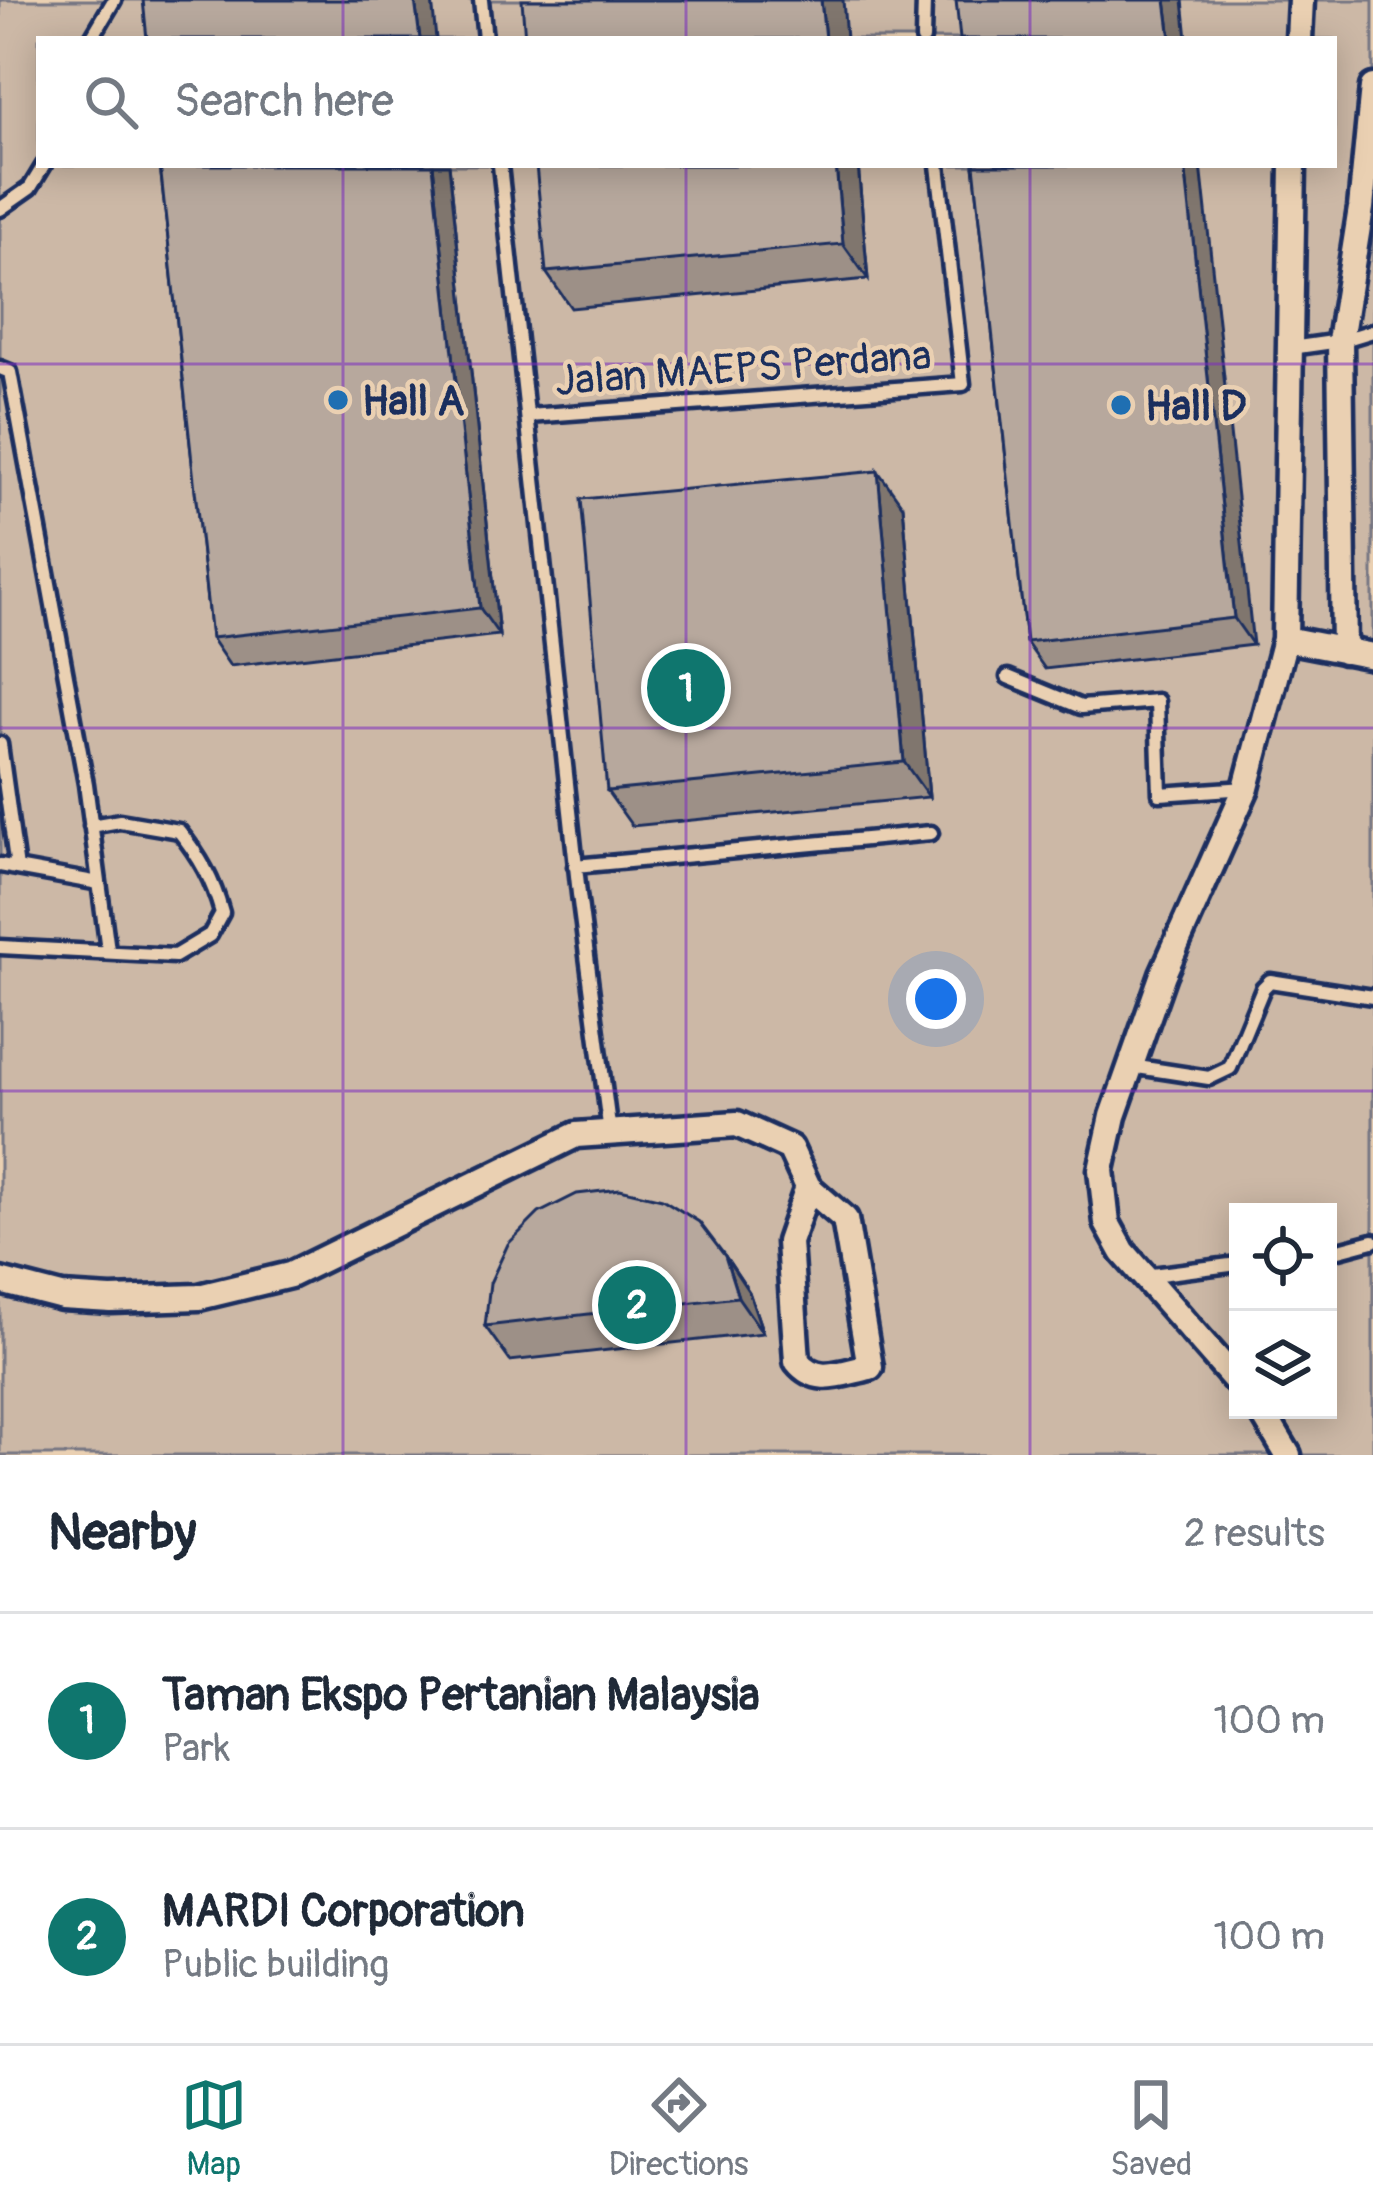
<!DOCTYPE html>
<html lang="en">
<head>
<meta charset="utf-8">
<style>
	:root { --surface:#fff; --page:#f2f2f3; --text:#1f2937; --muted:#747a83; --line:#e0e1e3; --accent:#0f766e }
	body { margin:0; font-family:Pangolin,sans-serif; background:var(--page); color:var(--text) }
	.controls { position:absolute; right:36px; bottom:36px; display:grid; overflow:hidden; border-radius:0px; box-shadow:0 6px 30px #0003 }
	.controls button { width:108px; height:108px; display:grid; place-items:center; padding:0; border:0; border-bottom:3px solid var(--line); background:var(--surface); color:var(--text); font:60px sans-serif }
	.you { position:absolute; left:936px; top:999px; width:42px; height:42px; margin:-30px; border:9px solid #fff; border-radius:50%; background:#1a73e8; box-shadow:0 0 0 18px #1a73e833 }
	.badge { display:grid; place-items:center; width:78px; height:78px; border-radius:50%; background:var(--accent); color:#fff; font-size:39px; font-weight:700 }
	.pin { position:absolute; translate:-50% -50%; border:6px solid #fff; box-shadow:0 3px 12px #0006 }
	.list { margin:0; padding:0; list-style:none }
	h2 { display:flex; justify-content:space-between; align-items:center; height:156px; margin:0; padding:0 48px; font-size:51px }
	h2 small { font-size:39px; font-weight:400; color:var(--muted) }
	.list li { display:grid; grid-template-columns:78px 1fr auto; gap:36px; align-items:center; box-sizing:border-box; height:216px; padding:0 48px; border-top:3px solid var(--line) }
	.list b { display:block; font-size:45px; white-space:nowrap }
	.list p { margin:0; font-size:39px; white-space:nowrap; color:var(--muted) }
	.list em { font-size:39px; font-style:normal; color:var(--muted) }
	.icon { flex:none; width:66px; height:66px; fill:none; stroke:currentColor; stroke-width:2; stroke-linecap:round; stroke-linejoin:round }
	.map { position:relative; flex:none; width:1373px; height:1455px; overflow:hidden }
	.search { position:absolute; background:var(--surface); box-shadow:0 6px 30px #0003; left:36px; right:36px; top:36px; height:132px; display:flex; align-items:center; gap:30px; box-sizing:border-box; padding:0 42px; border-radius:0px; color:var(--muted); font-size:45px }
	.sheet { height:588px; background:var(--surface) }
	nav { display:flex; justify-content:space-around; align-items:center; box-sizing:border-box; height:168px; border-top:3px solid var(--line); background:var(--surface); font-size:33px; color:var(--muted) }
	nav a { display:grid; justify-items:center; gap:6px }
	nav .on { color:var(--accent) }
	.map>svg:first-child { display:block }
	.green { fill:#ccb8a6; stroke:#747482; stroke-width:3; fill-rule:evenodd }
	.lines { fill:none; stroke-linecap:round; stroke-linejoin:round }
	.lane-casing { stroke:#1b2f5e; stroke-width:21 }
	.street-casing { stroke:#1b2f5e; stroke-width:33 }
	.lane { stroke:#ead0b2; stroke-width:12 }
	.street { stroke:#ead0b2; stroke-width:24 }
	.wall { fill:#9d9087; stroke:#1b2f5e; stroke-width:3 }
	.shaded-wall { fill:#80766e; stroke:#1b2f5e; stroke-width:3 }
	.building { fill:#b7a89d; stroke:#1b2f5e; stroke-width:3 }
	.grid { fill:none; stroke:#7b2cbf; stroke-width:3; stroke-opacity:0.55 }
	.poi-dot { fill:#1f6fb2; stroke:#ead0b2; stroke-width:4.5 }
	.labels { text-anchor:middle; stroke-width:9; stroke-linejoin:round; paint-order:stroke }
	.street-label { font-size:42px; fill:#1b2f5e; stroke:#ead0b2 }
	.poi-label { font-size:42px; font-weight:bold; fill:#1b2f5e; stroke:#ead0b2; text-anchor:start }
</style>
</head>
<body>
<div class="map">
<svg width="1373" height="1455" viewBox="0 0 1373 1455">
	<rect width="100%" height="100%" fill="#ead0b2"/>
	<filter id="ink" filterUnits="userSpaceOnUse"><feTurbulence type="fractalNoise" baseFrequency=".00833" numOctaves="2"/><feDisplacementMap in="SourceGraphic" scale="24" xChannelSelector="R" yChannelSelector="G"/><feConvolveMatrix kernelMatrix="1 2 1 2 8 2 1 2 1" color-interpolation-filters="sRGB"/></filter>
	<g filter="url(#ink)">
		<!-- green -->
		<path class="green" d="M0 0H1373V1455H0ZM39 39H1334V165H39ZM1238 1212H1328V1410H1238Z"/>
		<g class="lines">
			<!-- lane casing -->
			<g class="lane-casing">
				<path id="lane" d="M481 0 485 39
					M91 39 114 0
					M923 39 924 0
					M500 165 579 894 610 1133
					M0 209 30 188 44 165
					M1291 348 1340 341 1373 331
					M0 368 10 372 86 784 108 950
					M529 416 963 384 938 165
					M1008 677 1081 707 1157 701 1160 794 1246 788
					M0 744 17 868
					M0 865 99 883
					M575 866 931 833
					M0 947 175 956 210 935 222 913C213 880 200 857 179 831L120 821 91 826
					M1131 1066 1209 1078 1230 1068 1263 988 1270 981 1373 997
					M1328 1253 1373 1241
					M1144 1276 1238 1264"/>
			</g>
			<!-- street casing -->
			<g class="street-casing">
				<path id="street" d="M1299 39 1301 0
					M1285 639 1373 656
					M1344 651 1340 341 1361 208 1373 87
					M0 1281 62 1297 111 1300 199 1297 290 1275 576 1135 737 1124 790 1148 808 1187 789 1242 797 1361C817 1386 841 1373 870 1367L845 1219 808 1187
					M1238 1383 1123 1252 1107 1223 1101 1170 1113 1116 1163 974 1246 788 1285 639 1293 165
					M1261 1410 1288 1455"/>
			</g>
			<!-- lane -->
			<use href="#lane" class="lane"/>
			<!-- street -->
			<use href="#street" class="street"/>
		</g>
		<!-- wall -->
		<path class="wall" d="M160 165H449L499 635 230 666 211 638Z
			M858 165 868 279 571 308 546 272Z
			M974 165 1253 645 1045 669 1026 642Z
			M903 506 929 797 632 826 607 791Z
			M725 1256 749 1292 763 1333 510 1361 485 1326Z"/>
		<!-- shaded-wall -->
		<path class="shaded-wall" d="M415 0H432L436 39H420Z
			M821 0H843L846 39H825Z
			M1166 0H1183L1187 39H1171Z
			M433 165H449L499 635 480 608Z
			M836 165H858L868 279 843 244Z
			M1185 165H1201L1253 645 1234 618Z
			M878 471 903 506 929 797 904 762Z
			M725 1256 749 1292 763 1333 738 1297Z"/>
		<!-- building -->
		<path class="building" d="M143 0H415L420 39H147Z
			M522 0H821L825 39H525Z
			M956 0H1166L1171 39H960Z
			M160 165H433L480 608 211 638Z
			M536 165H836L843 244 546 272Z
			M974 165H1185L1234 618 1026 642Z
			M878 471 904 762 607 791 581 499Z
			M620 1189 662 1199 699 1222 725 1256 738 1297 485 1326 490 1283 508 1244 539 1213 577 1194Z"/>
	</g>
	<!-- grid -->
	<path class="grid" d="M343 0V39M686 0V39M1030 0V39M343 165V1455M686 165V1455M1030 165V1455M0 364H1373M0 728H1373M0 1091H1373"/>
	<!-- markers -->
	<g class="poi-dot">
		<circle cx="338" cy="400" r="12"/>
		<circle cx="1121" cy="405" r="12"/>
	</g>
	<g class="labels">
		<!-- street labels -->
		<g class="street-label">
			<text transform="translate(743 367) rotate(-4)" y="15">Jalan MAEPS Perdana</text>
		</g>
		<!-- poi labels -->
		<g class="poi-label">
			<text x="362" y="415">Hall A</text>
			<text x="1145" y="420">Hall D</text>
		</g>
	</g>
</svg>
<div class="controls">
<button><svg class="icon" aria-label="locate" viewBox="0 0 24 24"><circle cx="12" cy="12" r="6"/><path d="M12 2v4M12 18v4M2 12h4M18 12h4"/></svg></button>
<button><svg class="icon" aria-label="layers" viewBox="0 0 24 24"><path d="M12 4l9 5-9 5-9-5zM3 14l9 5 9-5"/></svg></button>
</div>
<div class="you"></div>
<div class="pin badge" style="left:686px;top:688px">1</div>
<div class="pin badge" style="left:637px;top:1305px">2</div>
<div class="search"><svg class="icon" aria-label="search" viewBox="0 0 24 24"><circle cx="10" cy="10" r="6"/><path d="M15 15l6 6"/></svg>Search here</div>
</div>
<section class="sheet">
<h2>Nearby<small>2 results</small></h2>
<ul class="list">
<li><span class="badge">1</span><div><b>Taman Ekspo Pertanian Malaysia</b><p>Park</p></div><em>100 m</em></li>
<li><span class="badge">2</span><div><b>MARDI Corporation</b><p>Public building</p></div><em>100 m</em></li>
</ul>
</section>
<nav>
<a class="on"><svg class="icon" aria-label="map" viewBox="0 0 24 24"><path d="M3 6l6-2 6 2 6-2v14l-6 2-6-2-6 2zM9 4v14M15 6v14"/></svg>Map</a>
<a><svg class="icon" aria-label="directions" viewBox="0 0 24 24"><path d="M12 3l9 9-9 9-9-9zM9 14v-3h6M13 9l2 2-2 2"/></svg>Directions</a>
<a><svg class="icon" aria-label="saved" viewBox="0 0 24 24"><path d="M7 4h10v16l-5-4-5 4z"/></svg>Saved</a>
</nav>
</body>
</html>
